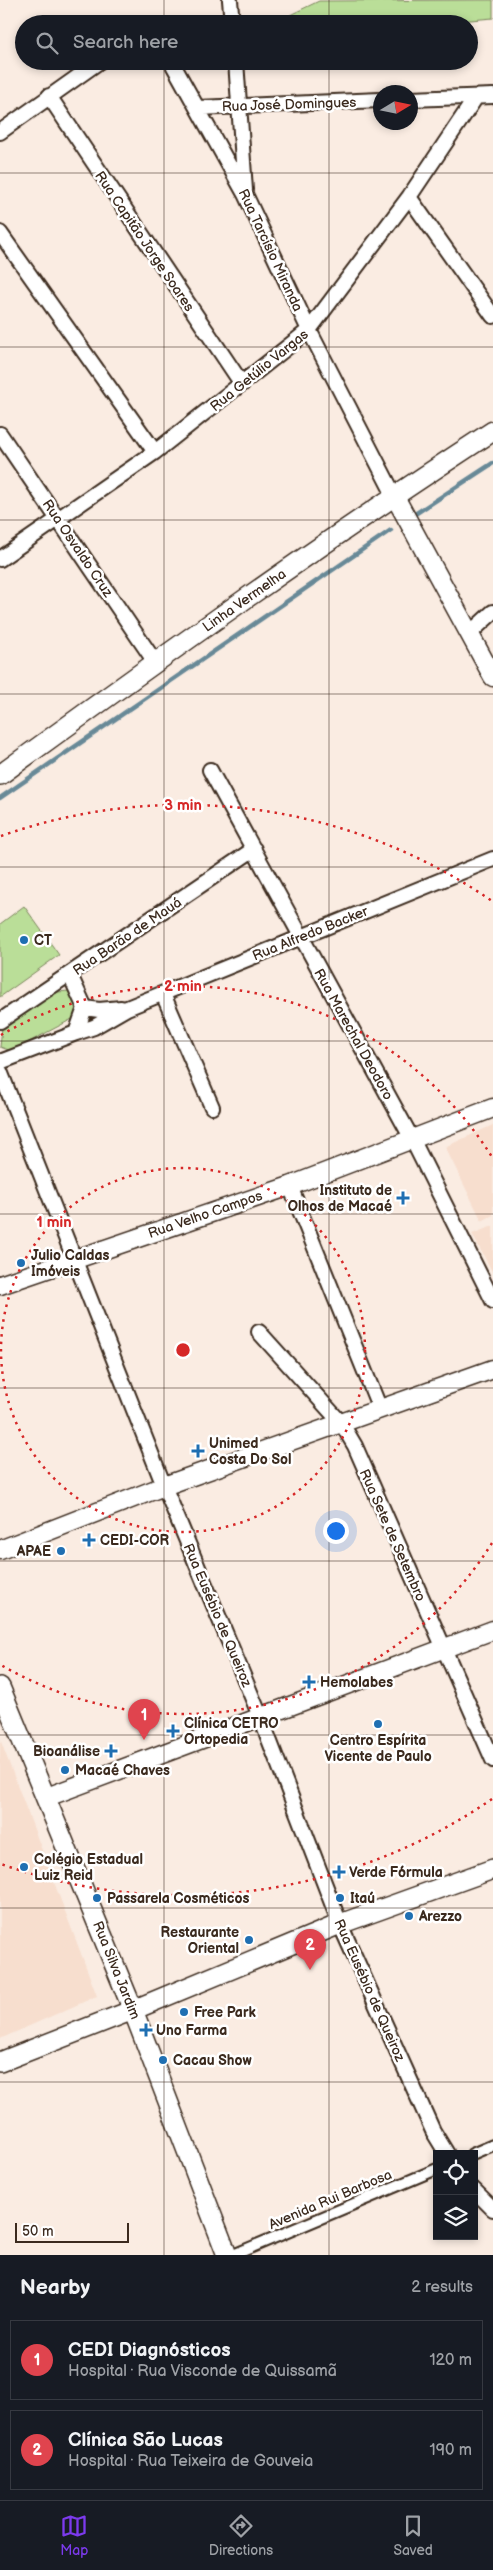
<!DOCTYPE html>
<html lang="en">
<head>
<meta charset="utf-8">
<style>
	:root { --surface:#171b24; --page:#20242c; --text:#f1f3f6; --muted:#9ea1a6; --line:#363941; --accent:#7c3aed }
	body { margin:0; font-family:"Balsamiq Sans",sans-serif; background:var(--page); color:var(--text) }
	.controls { position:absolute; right:15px; bottom:15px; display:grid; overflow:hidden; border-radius:0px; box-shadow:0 2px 8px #0003 }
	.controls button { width:45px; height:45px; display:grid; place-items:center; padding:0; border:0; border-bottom:1px solid var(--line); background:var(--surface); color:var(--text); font:25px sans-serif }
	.compass { position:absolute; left:373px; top:85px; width:45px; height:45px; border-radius:50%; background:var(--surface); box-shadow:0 2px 8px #0003; rotate:80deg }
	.scale { position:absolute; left:15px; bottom:12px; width:114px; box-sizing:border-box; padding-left:5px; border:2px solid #3b2a1e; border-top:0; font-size:14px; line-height:18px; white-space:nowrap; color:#3b2a1e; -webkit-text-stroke:4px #fff; paint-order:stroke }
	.you { position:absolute; left:335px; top:1530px; width:18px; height:18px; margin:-12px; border:4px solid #fff; border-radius:50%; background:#1a73e8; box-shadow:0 0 0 8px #1a73e833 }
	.badge { display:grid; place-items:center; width:32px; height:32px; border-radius:50%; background:var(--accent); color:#fff; font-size:16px; font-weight:700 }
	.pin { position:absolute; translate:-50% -41px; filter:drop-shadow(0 1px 2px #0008) }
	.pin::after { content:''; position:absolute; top:26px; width:18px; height:15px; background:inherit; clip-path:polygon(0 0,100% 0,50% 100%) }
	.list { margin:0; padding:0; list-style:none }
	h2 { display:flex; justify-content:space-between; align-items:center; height:65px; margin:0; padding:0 20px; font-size:21px }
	h2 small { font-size:16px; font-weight:400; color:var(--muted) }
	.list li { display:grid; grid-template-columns:32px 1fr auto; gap:15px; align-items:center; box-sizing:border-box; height:80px; margin:0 10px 10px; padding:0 10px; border:1px solid var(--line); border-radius:0px }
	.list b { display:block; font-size:19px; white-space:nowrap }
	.list p { margin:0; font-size:16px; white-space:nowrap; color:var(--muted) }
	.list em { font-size:16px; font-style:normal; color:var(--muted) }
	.icon { flex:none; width:28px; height:28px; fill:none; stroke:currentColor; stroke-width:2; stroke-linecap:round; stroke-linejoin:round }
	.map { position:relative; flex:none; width:493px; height:2255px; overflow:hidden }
	.search { position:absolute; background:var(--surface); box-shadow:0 2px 8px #0003; left:15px; right:15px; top:15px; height:55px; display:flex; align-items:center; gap:12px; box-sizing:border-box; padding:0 18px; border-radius:28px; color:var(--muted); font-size:19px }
	.sheet { height:245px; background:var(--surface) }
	nav { display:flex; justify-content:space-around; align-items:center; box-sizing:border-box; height:70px; border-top:1px solid var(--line); background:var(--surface); font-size:14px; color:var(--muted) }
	nav a { display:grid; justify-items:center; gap:2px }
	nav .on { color:var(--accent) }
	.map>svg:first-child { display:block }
	.built { fill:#f7dece }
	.green { fill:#bade98; stroke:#7a845b }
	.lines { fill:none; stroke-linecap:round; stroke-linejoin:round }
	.stream { stroke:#688997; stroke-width:4.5 }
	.pedestrian-casing { stroke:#3b2a1e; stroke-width:14 }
	.minor-casing { stroke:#3b2a1e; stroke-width:18 }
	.tertiary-casing { stroke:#3b2a1e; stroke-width:21 }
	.secondary-casing { stroke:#3b2a1e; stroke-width:22 }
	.pedestrian { stroke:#fff; stroke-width:10 }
	.minor { stroke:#fff; stroke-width:14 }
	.tertiary { stroke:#fff; stroke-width:18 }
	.secondary { stroke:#fff; stroke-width:19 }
	.grid { fill:none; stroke:#3b2a1e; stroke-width:1; stroke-opacity:0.55 }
	.ring { fill:none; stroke:#d62828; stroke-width:2.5; stroke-dasharray:2.5 5 }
	.poi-dot { fill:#1f6fb2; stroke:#fff; stroke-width:2 }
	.labels { text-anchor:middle; stroke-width:5; stroke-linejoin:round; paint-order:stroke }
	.street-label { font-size:14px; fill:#3b2a1e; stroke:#fff }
	.poi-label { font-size:14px; font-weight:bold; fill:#3b2a1e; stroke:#fff; text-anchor:start }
	.centre { fill:#d62828; stroke:#fff; stroke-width:2.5 }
	.ring-label { font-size:15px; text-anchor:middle; font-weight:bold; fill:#d62828; stroke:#fff; stroke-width:5; stroke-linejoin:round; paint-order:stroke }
</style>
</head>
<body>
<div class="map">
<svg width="493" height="2255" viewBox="0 0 493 2255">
	<rect width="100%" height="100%" fill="#faece2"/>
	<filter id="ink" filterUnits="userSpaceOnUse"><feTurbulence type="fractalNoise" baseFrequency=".02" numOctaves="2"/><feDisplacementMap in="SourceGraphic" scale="10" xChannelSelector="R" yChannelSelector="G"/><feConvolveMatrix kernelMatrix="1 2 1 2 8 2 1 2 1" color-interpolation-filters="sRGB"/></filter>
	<g filter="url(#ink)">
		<!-- built -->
		<path class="built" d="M493 1125V1215L482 1221 445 1147Z
			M493 1226V1273L472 1234Z
			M0 1739 97 1996 0 2039Z"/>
		<!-- green -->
		<path class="green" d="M493 0V18L425 24H293L290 15 319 1Z
			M24 906 59 955 0 997V924Z
			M68 991C75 999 79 1008 74 1018L12 1051 0 1047 2 1027 51 996 58 992Z"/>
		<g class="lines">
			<!-- stream -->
			<path class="stream" d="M415 514 493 463
				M0 798 391 530"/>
			<!-- pedestrian casing -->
			<g class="pedestrian-casing">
				<path id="pedestrian" d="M472 2154 493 2145
					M233 2255 437 2169"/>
			</g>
			<!-- minor casing -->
			<g class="minor-casing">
				<path id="minor" d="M230 0 232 24
					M171 61 245 194 309 330 394 495
					M236 61 245 190
					M49 96 242 384
					M410 99 493 96
					M198 108 380 100
					M0 132 100 61
					M409 197 493 316
					M0 233 155 452
					M0 434 155 662
					M0 559 155 452 309 330 409 197 476 97
					M469 634 493 612
					M210 770 412 1139 493 1301
					M70 975 85 1008
					M163 994 212 1107
					M85 1008 99 1010 121 1008
					M0 1021 254 849
					M76 1033 94 1027 127 1008 493 859
					M0 1062 76 1033 85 1008
					M0 1071 164 1486 260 1716 340 1924 433 2131 447 2154
					M290 1186 380 1409
					M259 1332 342 1424 355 1446 493 1760
					M474 2190 493 2209"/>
			</g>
			<!-- tertiary casing -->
			<g class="tertiary-casing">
				<path id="tertiary" d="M394 495 493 677
					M0 1285 290 1186 493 1108
					M0 1550 164 1486 493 1369
					M47 1797 493 1630"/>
			</g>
			<!-- secondary casing -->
			<g class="secondary-casing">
				<path id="secondary" d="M0 775C162 657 325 540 493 431
					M0 1687 133 2010 227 2255
					M0 2062 133 2010 340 1924 493 1869"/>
			</g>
			<!-- pedestrian -->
			<use href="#pedestrian" class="pedestrian"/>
			<!-- minor -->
			<use href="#minor" class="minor"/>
			<!-- tertiary -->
			<use href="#tertiary" class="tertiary"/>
			<!-- secondary -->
			<use href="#secondary" class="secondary"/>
		</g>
	</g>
	<!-- grid -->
	<path class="grid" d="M164 0V24M329 0V24M164 61V2255M329 61V2255M0 173H493M0 347H493M0 520H493M0 694H493M0 867H493M0 1041H493M0 1214H493M0 1388H493M0 1561H493M0 1735H493M0 1908H493M0 2082H493"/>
	<!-- distance rings -->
	<g class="ring">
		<circle cx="183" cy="1350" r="182"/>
		<path d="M492 1543A364 364 0 0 1 1 1665M1 1035A364 364 0 0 1 492 1157"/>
		<path d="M492 1799A545 545 0 0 1 1 1864M1 836A545 545 0 0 1 492 901"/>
	</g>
	<!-- markers -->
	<g class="poi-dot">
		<circle cx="24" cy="940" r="5"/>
		<path d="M400.5 1190.5h5v5h5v5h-5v5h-5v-5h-5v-5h5z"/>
		<circle cx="21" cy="1263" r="5"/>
		<path d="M195.5 1443.5h5v5h5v5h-5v5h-5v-5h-5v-5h5z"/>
		<path d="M86.5 1532.5h5v5h5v5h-5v5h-5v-5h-5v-5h5z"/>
		<circle cx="61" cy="1551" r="5"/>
		<path d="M306.5 1674.5h5v5h5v5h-5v5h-5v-5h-5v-5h5z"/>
		<circle cx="378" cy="1724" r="5"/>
		<path d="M170.5 1723.5h5v5h5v5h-5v5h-5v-5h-5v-5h5z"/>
		<path d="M108.5 1743.5h5v5h5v5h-5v5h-5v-5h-5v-5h5z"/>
		<circle cx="65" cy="1770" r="5"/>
		<circle cx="24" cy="1867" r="5"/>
		<path d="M336.5 1864.5h5v5h5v5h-5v5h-5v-5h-5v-5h5z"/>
		<circle cx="97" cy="1898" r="5"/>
		<circle cx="340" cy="1898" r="5"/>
		<circle cx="409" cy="1916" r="5"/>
		<circle cx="249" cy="1940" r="5"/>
		<circle cx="184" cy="2012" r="5"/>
		<path d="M143.5 2022.5h5v5h5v5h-5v5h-5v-5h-5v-5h5z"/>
		<circle cx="163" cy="2060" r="5"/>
	</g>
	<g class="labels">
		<!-- street labels -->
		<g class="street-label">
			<text transform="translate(289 104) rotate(-2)" y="5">Rua José Domingues</text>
			<text transform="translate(145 241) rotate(56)" y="5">Rua Capitão Jorge Soares</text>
			<text transform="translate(271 250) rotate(65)" y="5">Rua Tarcísio Miranda</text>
			<text transform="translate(259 370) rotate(-39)" y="5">Rua Getúlio Vargas</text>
			<text transform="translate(78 548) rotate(56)" y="5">Rua Osvaldo Cruz</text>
			<text transform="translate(244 600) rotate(-35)" y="5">Linha Vermelha</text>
			<text transform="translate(310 933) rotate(-22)" y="5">Rua Alfredo Backer</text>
			<text transform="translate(127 936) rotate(-34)" y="5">Rua Barão de Mauá</text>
			<text transform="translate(354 1034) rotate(61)" y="5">Rua Marechal Deodoro</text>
			<text transform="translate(205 1214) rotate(-19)" y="5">Rua Velho Campos</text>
			<text transform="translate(393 1535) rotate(66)" y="5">Rua Sete de Setembro</text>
			<text transform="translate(218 1615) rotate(67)" y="5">Rua Eusébio de Queiroz</text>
			<text transform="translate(117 1970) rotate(68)" y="5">Rua Silva Jardim</text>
			<text transform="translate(370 1990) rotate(66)" y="5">Rua Eusébio de Queiroz</text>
			<text transform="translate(330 2199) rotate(-23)" y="5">Avenida Rui Barbosa</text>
		</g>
		<!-- poi labels -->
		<g class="poi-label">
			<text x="34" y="945">CT</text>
			<text x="392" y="1195" text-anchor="end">Instituto de<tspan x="392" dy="16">Olhos de Macaé</tspan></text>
			<text x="31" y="1260">Julio Caldas<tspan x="31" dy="16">Imóveis</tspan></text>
			<text x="209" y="1448">Unimed<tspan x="209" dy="16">Costa Do Sol</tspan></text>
			<text x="100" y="1545">CEDI-COR</text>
			<text x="51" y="1556" text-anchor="end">APAE</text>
			<text x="320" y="1687">Hemolabes</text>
			<text x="184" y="1728">Clínica CETRO<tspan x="184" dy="16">Ortopedia</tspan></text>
			<text x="378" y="1745" text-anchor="middle">Centro Espírita<tspan x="378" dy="16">Vicente de Paulo</tspan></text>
			<text x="100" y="1756" text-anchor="end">Bioanálise</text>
			<text x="75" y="1775">Macaé Chaves</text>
			<text x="34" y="1864">Colégio Estadual<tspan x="34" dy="16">Luiz Reid</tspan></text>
			<text x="349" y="1877">Verde Fórmula</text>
			<text x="107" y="1903">Passarela Cosméticos</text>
			<text x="350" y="1903">Itaú</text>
			<text x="419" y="1921">Arezzo</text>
			<text x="239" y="1937" text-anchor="end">Restaurante<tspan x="239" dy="16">Oriental</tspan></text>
			<text x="194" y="2017">Free Park</text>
			<text x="156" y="2035">Uno Farma</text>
			<text x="173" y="2065">Cacau Show</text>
		</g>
	</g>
	<circle cx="183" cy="1350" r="8" class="centre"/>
	<g class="ring-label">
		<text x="183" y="810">3 min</text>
		<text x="183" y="991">2 min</text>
		<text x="54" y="1227">1 min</text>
	</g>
</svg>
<div class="controls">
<button><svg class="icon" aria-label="locate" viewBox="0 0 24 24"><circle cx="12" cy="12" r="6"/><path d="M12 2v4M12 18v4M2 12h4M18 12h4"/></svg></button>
<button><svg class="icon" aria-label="layers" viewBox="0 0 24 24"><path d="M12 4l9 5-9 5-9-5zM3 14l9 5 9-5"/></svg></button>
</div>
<svg class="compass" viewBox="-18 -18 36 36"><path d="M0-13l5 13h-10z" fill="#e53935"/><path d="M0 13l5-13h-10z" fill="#9ea1a6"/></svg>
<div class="scale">50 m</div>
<div class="you"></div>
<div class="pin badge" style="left:144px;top:1740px;background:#e0444e">1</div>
<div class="pin badge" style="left:310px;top:1970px;background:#e0444e">2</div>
<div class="search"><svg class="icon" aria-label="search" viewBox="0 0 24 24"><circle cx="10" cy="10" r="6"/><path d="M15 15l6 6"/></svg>Search here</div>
</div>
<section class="sheet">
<h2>Nearby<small>2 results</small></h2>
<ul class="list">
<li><span class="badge" style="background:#e0444e">1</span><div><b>CEDI Diagnósticos</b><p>Hospital · Rua Visconde de Quissamã</p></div><em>120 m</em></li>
<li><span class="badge" style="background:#e0444e">2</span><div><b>Clínica São Lucas</b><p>Hospital · Rua Teixeira de Gouveia</p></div><em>190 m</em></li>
</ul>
</section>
<nav>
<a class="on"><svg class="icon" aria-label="map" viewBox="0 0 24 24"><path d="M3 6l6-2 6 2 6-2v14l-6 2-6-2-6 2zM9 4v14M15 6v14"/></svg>Map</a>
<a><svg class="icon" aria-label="directions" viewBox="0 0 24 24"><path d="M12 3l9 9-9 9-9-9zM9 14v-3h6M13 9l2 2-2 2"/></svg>Directions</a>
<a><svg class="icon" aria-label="saved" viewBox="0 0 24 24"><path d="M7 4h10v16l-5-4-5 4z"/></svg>Saved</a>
</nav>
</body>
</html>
